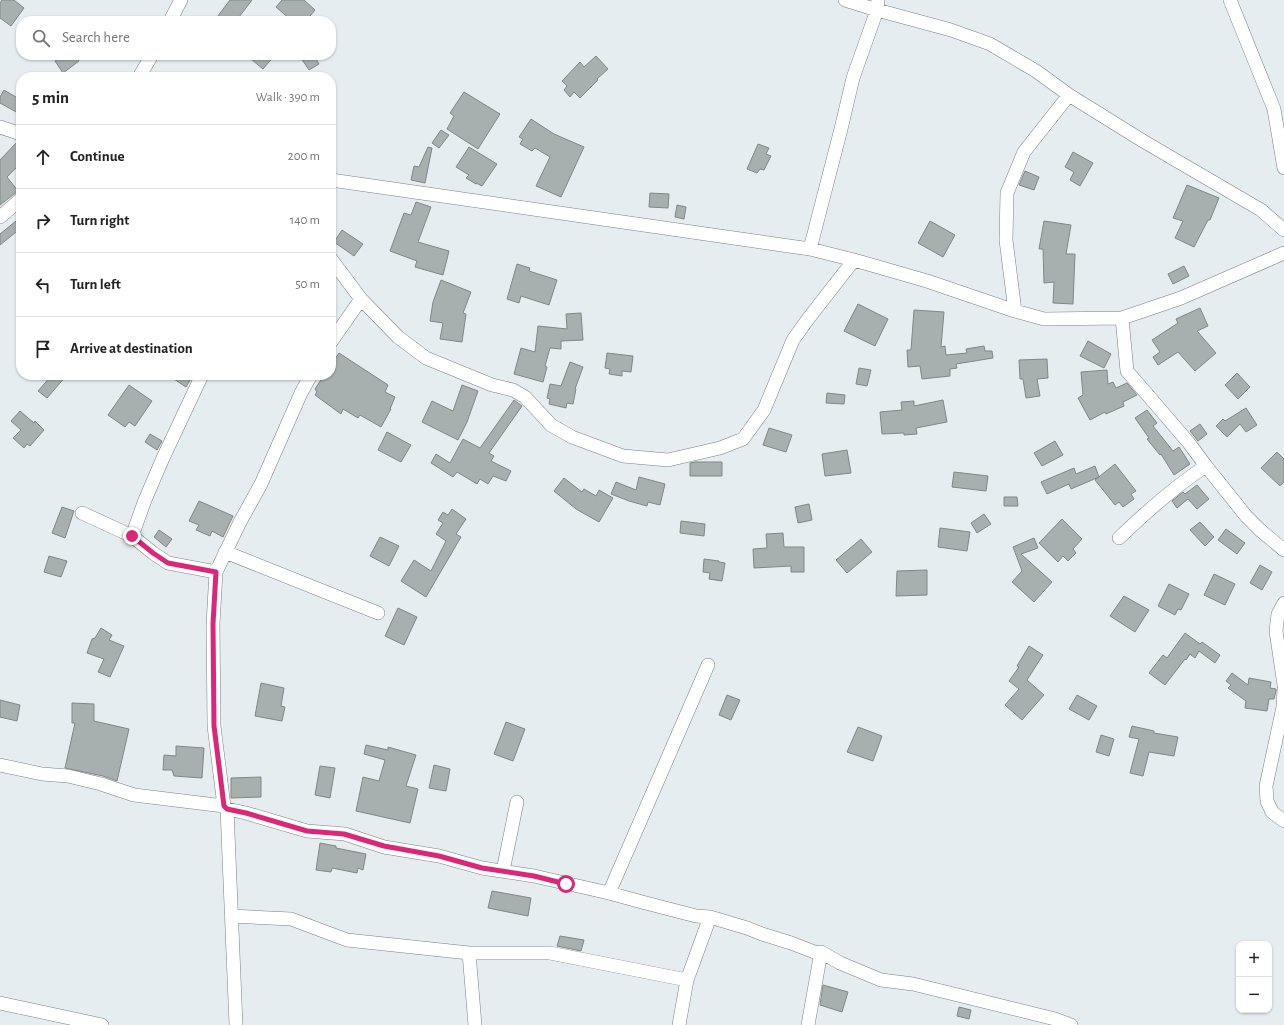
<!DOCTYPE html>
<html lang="en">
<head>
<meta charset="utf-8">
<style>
	:root { --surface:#fff; --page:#f2f2f2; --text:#222; --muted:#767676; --line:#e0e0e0 }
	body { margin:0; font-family:"Alegreya Sans",sans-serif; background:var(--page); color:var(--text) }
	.controls { position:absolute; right:12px; bottom:12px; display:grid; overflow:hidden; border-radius:8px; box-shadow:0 1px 3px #0004 }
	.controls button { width:36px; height:36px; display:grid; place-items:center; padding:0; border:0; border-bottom:1px solid var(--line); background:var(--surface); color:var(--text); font:20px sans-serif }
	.stop { position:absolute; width:12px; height:12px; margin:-9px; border:3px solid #db2777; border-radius:50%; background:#fff }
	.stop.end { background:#db2777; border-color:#fff; box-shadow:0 1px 4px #0008 }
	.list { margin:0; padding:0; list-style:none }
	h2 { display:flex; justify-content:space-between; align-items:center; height:52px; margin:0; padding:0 16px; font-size:17px }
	h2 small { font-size:13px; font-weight:400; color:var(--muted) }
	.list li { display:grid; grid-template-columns:26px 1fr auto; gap:12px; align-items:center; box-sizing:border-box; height:64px; padding:0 16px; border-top:1px solid var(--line) }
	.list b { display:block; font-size:15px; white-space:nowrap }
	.list em { font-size:13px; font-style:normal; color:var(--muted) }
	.icon { flex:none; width:22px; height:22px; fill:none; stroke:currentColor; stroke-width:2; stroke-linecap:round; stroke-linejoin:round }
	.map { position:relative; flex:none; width:1284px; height:1025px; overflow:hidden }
	.search { position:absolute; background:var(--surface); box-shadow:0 1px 3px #0004; left:16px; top:16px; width:320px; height:44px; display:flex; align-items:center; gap:10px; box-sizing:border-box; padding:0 14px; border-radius:16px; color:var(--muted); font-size:15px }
	.panel { position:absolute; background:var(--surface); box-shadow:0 1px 3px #0004; left:16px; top:72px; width:320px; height:308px; border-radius:16px }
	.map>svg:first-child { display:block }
	.building { fill:#a8afaf; stroke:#808787 }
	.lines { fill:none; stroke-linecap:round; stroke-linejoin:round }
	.minor-casing { stroke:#7b8184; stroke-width:14 }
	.minor { stroke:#fff; stroke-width:13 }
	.route { stroke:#db2777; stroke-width:5 }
</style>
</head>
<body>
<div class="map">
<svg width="1284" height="1025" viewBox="0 0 1284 1025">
	<rect width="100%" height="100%" fill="#e6edf0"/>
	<!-- building -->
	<path class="building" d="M2 0H14L24 8 11 26 0 18V3Z
		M230 0H252L236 21H214Z
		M282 0H304L315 10 306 21H292L276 7Z
		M64 55H74L79 61 63 73 55 61Z
		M246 55H275L263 69Z
		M299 55H313L319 64 309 70Z
		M596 56 608 69 597 79 598 80 580 98 574 92 570 97 564 90 567 86 562 81 580 62 584 67Z
		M4 90 21 100V108L18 113 0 103V97Z
		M464 92 500 114 478 149 447 129 454 116 450 113Z
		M531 119 554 134 584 147 561 197 536 186 550 157 535 148 532 151 520 144 523 139 519 137Z
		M441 130 449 135 439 148 432 143Z
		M18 141 21 142V163L7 177 18 191 0 205V160Z
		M758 144 769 148 766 154 771 156 764 170 760 169 757 173 747 169Z
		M428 147 432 148 425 183 411 180 414 166 419 167Z
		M469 147 497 164 482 186 476 183V184L466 178 469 175 456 167Z
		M1073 152 1093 163 1080 186 1070 180 1074 172 1065 167Z
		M1025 171 1039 177 1034 190 1019 185Z
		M1187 185 1219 198 1210 220H1208L1194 247 1175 238 1183 221 1173 218Z
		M650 193 669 194 668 208 649 207Z
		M416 202 431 207 418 242 449 251 443 275 415 267 417 261 390 251 404 213 411 215Z
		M677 205 686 207 684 219 675 217Z
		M16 221 21 228 0 245V234Z
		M930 221 955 235 943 257 918 243Z
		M1044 221 1071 225 1066 254H1075L1073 304 1053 303 1054 282 1044 283 1043 249H1039Z
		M342 230 363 244 354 256 334 242Z
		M517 264 530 268 529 271 557 280 549 305 521 296 519 303 507 299Z
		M1184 266 1189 276 1173 284 1168 274Z
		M441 280 471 292 463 313 466 314 462 342 440 339 443 323 430 321 433 302Z
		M858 304 888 319 875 346 844 331Z
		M1200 308 1208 326 1197 331 1216 353 1195 371 1178 352 1158 365 1153 357 1160 352 1152 340 1178 323 1176 319Z
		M914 310 944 312 941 347 945 346 946 355 967 353 966 349 984 346 985 351H992L993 358 956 364 957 368 950 369V376L922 379 920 366 908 367 907 350H911Z
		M581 313 583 340 561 341V349L550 348 545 366 547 367 543 382 514 374 521 348 535 352 538 326 567 329 566 314Z
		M1088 341 1111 354 1104 368 1080 356Z
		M339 353 388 385 385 392 395 397 390 409H391L381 427 360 415 358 418 343 409 341 414 315 395 317 392 315 389 324 375H331V365Z
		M607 353 633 356 631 372 622 371V376L609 374 610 369 605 368Z
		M1047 359 1048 378 1037 379 1040 396 1026 398 1023 379H1020L1019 360Z
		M570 362 583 367 575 389H576L573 404 567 403 566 408 549 404 550 399 547 398 550 384 561 386Z
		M859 368 871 370 867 386 856 384Z
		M1107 370 1108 384 1113 382 1116 388 1127 383 1137 395 1123 402 1124 406 1106 414 1105 412 1090 420 1078 398 1083 395 1081 372Z
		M1237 373 1250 387 1238 399 1225 385Z
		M52 375H67L47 398 38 391Z
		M168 375H193L186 387Z
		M129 385 152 401 135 426 129 422 125 427 108 415Z
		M462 385 478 391 467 422 458 440 422 422 432 401 453 411Z
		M827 393 845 395 844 404 826 403Z
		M514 400 522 406 489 453 494 456 491 461 511 471 506 481 493 476 488 484 480 479 477 484 457 472 453 477 431 463 436 454 450 463 463 439 480 448Z
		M943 400 947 422 916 428 917 434 904 435V433L882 434 880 412 902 410 901 402 914 401V406Z
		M1246 408 1257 425 1246 432 1240 424 1227 437 1216 426 1223 419 1225 421Z
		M1147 410 1157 423 1153 426 1173 451 1179 447 1190 464 1174 475 1161 454 1160 455 1147 439 1149 438 1135 418Z
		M20 411 34 423 35 421 44 430 30 446 27 444 24 448 13 438 21 430 11 421Z
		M1200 424 1207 434 1198 441 1190 431Z
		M769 428 792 435 786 452 763 445Z
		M387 432 411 445 401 462 378 450Z
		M150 434 162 441 157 450 145 442Z
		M1055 441 1063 455 1042 466 1034 453Z
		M847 450 851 473 825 476 822 454Z
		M1277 452 1284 459V482L1280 486 1261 468Z
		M695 462H722V476H690V463Z
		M1115 464 1136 491 1131 494 1134 499 1123 507 1119 502 1115 505 1095 480Z
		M1095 466 1099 477 1071 489 1069 484 1047 494 1041 482 1074 468 1076 474Z
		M954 472 988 476 986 491 952 487Z
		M639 477 665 484 660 505 648 502 647 506 629 501 611 494 616 482 636 490Z
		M564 478 582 492 584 489 596 496 599 490 613 498 599 522 576 509 554 491Z
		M1197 485 1209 499 1197 509 1188 499 1177 508 1172 501 1183 492 1185 494Z
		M1004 497H1017L1018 506H1004Z
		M199 501 233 516 223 537 212 531 210 536 196 530 199 525 189 521Z
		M809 504 812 520 798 523 795 507Z
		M62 507 74 511 65 538 52 533Z
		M452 509 466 519 456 534 461 537 426 597 401 581 414 560 431 571 446 541 436 534 443 523 438 520 443 512 448 515Z
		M984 514 991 524 977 533 971 523Z
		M1062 519 1082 539 1073 549 1076 553 1068 561 1063 556 1058 562 1039 543Z
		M681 521 705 524 704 536 680 533Z
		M1200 522 1214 537 1205 546 1190 530Z
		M940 528 970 532 967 551 938 547Z
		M1226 529 1245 543 1237 554 1218 540Z
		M159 530 172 539 166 547 154 537Z
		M783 533 784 547H804V572H791V566L754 568 753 549 767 548 766 534Z
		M380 537 399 546 389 566 370 556Z
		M1034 538 1038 548 1021 554 1052 582 1034 602 1012 582 1022 571 1013 547Z
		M861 539 872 552 847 573 836 560Z
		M49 556 67 561 61 577 44 572Z
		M704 559 719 561V562L725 563 722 581 709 579 710 573 703 572Z
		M1260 565 1272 572 1262 590 1250 583Z
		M927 570V595L896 596 897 571Z
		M1214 574 1235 584 1225 605 1204 595Z
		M1169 584 1189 594 1181 610 1178 609 1175 615 1158 606Z
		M1124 596 1149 610 1135 632 1110 616Z
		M398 608 417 617 404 645 385 636Z
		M101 628 112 635 109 640 124 646 110 677 98 672 104 659 87 653 92 639 95 638Z
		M1185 633 1200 644 1202 642 1220 655 1215 663 1199 651 1195 658 1190 654 1186 660 1185 659 1165 685 1149 673 1163 655 1167 658Z
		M1029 646 1043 655 1027 680 1044 695 1022 720 1005 705 1019 689 1009 681 1019 667 1017 666Z
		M1232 673 1248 685 1249 678 1271 682 1270 688 1276 689V691L1274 699H1269L1267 711 1245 708 1246 701 1228 688 1231 685 1226 681Z
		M261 683 284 688 281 706 285 707 282 721 255 716Z
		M727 695 740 700 731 720 719 715Z
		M1077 695 1097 706 1089 720 1069 709Z
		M0 700 20 705 17 721 0 717Z
		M72 703 94 704V721L129 729 117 781 103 776 65 768 75 723H72Z
		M506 722 525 729 513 761 494 754Z
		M1132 726 1154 731V733L1178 737 1174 756 1149 752 1143 776 1130 773 1139 739 1129 737Z
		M858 727 882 736 873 761 847 752Z
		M1101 735 1114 739 1109 756 1096 752Z
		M366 745 388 750V747L416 755 406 786 418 789 410 823 356 811 363 777 379 781 385 760 364 754Z
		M176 746 204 748 202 778 174 776 172 770H163L164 755 176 756Z
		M434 765 450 769 446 791 429 788Z
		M320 766 335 768 330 798 315 795Z
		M261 777V797L231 798V778Z
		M320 843 336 846V848L366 854 363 870 358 868 357 873 332 868 331 872 316 870Z
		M492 891 531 898 528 916 488 908Z
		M560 936 584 940 581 951 557 946Z
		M823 985 848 992 842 1012 820 1005Z
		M959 1007 971 1010 969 1019 957 1016Z"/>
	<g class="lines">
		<!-- minor casing -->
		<g class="minor-casing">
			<path id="minor" d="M845 0 877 10 951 30 990 44 1036 71 1069 95 1143 141 1261 210 1284 230
				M1230 0 1274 109 1284 168
				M170 21 181 0
				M139 77 152 55
				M0 127 21 134
				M331 180 810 249 854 260 927 281 1015 311 1044 319 1122 318 1181 298 1284 253
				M0 217 21 199
				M810 249 841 129 853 78 877 10 878 0
				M331 259 361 299 398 337 426 358 492 385 513 390 525 397 551 425 572 437 623 456 668 460 720 448 743 439 764 410 793 340 808 319 854 260
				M1015 311 1006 240 1007 193 1024 152 1069 95
				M1122 318 1127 371 1189 443 1206 466 1246 516 1260 530 1284 550
				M331 342 361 299
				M82 513 132 536 153 553 168 563 216 572
				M132 536 145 500 163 458 202 375
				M1119 538C1146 512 1174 487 1206 466
				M225 552 378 613
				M1284 603 1278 614 1276 631 1284 685
				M1284 689 1283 707 1266 786 1267 801 1272 812 1284 821
				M0 765 42 774 68 776 101 784 134 795 224 806 227 809 246 813 307 831 345 834 384 847 439 856 482 868 534 876 609 893 642 902 696 916 710 917 747 928 762 934 791 943 817 953 821 952 840 963 881 980 913 984 1055 1019 1071 1025
				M224 806 214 726 213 624 216 572 240 522 261 484 301 393 311 375
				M227 809 236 1025
				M503 871 517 802
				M609 893 708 665
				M231 916 291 919 347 940 469 953H550L687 980
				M469 953 475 1025
				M0 1003 102 1025
				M679 1025 687 980 710 917
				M808 1025 821 952"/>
		</g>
		<!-- minor -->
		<use href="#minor" class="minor"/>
	</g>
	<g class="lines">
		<!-- route -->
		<path class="route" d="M132 536 153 553 168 563 216 572 213 624 214 726 224 806 227 809 246 813 307 831 344 834 384 846 439 856 482 868 534 876 566 884"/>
	</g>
</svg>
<div class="controls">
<button>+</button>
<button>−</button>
</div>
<div class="stop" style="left:566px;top:884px"></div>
<div class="stop end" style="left:132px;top:536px"></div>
<div class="search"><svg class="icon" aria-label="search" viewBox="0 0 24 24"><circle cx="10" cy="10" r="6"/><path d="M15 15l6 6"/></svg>Search here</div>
<section class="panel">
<h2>5 min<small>Walk · 390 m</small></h2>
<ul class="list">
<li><svg class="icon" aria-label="ahead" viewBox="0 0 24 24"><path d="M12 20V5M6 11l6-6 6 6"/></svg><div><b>Continue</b></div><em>200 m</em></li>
<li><svg class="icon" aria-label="right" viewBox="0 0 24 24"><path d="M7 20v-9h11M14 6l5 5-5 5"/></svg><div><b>Turn right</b></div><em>140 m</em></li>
<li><svg class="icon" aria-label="left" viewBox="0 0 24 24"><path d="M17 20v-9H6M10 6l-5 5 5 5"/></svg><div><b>Turn left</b></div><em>50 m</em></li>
<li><svg class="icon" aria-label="arrive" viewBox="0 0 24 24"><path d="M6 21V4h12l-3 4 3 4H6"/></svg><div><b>Arrive at destination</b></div></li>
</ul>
</section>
</div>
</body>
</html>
